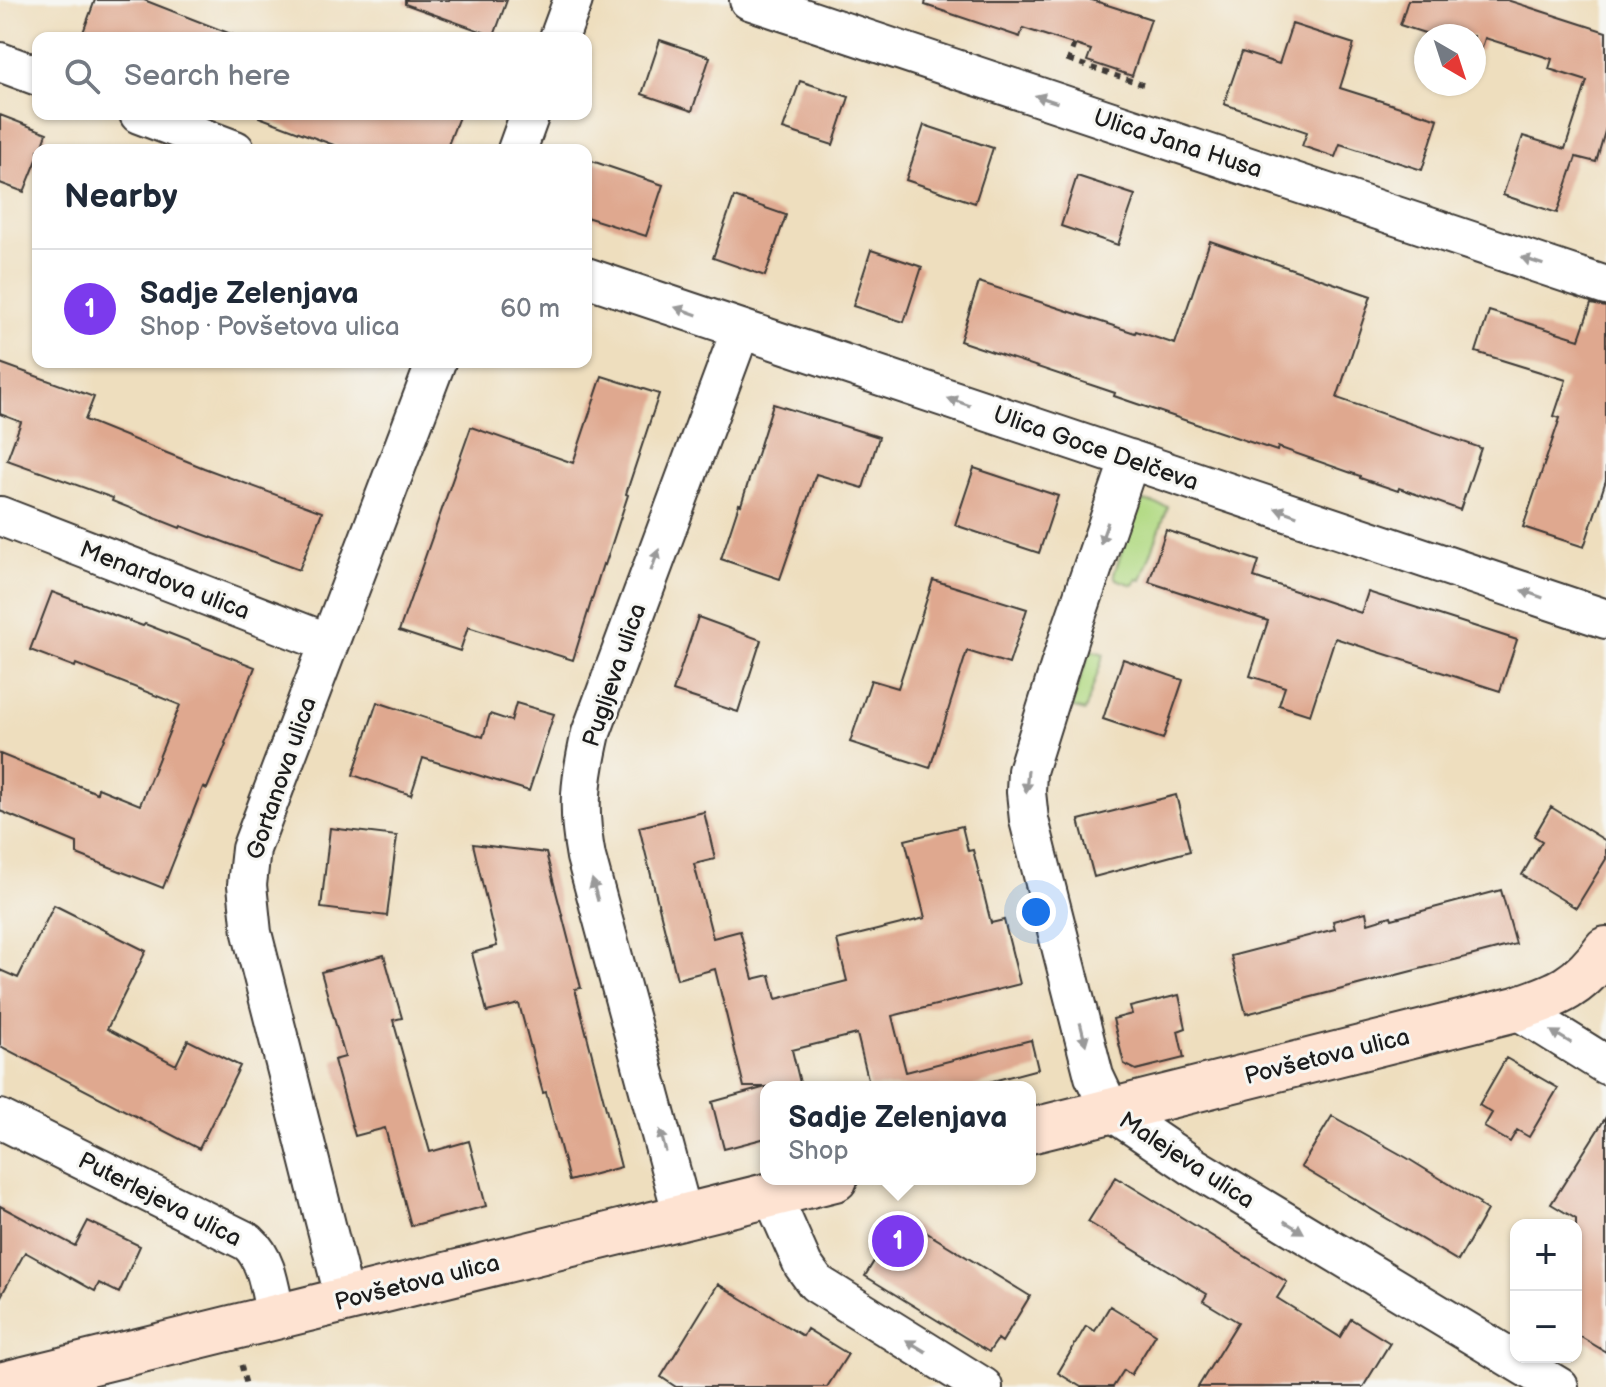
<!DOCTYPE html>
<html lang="en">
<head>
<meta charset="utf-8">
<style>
	:root { --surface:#fff; --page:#f6f6f7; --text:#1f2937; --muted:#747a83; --line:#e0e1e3; --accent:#7c3aed }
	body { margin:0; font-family:"Balsamiq Sans",sans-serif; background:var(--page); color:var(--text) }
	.controls { position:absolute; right:24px; bottom:24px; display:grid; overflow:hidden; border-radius:16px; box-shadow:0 2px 6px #0004 }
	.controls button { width:72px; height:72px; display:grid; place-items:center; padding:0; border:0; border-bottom:2px solid var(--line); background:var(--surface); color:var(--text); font:40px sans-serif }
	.compass { position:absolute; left:1414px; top:24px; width:72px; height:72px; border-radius:50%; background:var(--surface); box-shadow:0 2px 6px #0004; rotate:141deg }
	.you { position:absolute; left:1036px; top:912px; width:28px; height:28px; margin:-20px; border:6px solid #fff; border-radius:50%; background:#1a73e8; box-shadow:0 0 0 12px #1a73e833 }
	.badge { display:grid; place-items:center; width:52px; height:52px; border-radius:50%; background:var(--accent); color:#fff; font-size:26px; font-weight:700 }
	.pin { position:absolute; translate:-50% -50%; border:4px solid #fff; box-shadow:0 2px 8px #0006 }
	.popup { position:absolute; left:760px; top:1081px; width:276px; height:104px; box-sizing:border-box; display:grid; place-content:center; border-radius:16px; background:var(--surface); filter:drop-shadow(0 2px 6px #0005); font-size:26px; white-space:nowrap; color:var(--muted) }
	.popup b { font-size:30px; color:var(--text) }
	.popup::after { content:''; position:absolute; left:50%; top:100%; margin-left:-16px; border:16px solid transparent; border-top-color:var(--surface) }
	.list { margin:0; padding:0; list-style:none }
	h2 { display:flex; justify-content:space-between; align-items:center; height:104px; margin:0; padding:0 32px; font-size:34px }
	h2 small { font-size:26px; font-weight:400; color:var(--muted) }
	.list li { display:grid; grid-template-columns:52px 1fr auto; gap:24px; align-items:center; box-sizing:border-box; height:120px; padding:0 32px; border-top:2px solid var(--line) }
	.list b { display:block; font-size:30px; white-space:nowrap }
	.list p { margin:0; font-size:26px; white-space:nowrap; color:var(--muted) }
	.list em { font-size:26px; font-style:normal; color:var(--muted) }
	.icon { flex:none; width:44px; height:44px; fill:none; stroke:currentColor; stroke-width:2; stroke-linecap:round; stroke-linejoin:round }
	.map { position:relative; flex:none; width:1606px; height:1387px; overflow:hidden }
	.search { position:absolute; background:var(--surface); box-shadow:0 2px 6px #0004; left:32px; top:32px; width:560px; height:88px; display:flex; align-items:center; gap:20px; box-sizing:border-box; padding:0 28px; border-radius:16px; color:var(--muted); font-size:30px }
	.panel { position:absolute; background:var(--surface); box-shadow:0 2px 6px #0004; left:32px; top:144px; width:560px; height:224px; border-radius:16px }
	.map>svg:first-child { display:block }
	.green { fill:#b2da84; stroke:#677b50; stroke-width:2 }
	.building { fill:#dfa88f }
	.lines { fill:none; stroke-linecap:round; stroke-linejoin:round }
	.street-casing { stroke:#3c3934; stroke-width:42 }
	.secondary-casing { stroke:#3c3934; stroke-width:48 }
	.path { stroke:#3c3934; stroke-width:5; stroke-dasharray:6 6; stroke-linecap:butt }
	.street { stroke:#fff; stroke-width:38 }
	.secondary { stroke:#fee3d2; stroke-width:44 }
	.oneway { fill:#999 }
	.labels { text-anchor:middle; stroke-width:6; stroke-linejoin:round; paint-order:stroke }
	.street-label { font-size:24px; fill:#1c1c1c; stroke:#f6f6f2 }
</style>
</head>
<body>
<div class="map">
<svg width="1606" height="1387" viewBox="0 0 1606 1387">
	<rect width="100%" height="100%" fill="#f6f6f2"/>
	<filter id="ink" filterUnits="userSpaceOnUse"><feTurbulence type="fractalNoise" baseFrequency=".0125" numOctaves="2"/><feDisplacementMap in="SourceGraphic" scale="16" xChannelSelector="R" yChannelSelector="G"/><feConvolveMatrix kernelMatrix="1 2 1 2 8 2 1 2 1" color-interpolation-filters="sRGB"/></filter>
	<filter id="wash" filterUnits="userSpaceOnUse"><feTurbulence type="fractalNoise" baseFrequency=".006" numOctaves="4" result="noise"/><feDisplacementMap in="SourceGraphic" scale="32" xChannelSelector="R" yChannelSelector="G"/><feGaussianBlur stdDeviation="1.8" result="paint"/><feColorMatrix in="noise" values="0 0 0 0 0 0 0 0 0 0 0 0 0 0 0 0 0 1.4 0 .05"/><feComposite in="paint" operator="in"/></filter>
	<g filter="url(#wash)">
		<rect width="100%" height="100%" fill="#eedebe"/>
		<!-- green -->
		<path class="green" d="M1144 501 1168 507 1141 580 1137 579 1133 585 1116 579 1114 574 1137 506Z
			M1090 650 1104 654 1085 711 1071 707Z"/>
		<g id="blocks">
			<!-- building -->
			<path class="building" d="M95 0H144L236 36V38H81Z
				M405 0H507L494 36 405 4Z
				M926 0H1092L1151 19 1132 76 1087 61 1091 50 1023 28 1020 37 925 5Z
				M1408 0H1507L1606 32V128L1596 162 1576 157 1557 213 1503 195 1523 136 1565 149 1587 81 1549 69 1552 59 1485 38 1481 51 1474 49V36H1434L1400 25Z
				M1292 24 1354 44 1340 88 1438 119 1422 170 1340 144 1335 157 1302 146 1307 132 1224 104 1242 52 1279 64Z
				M660 40 710 57 692 111 642 94Z
				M800 81 849 97 833 145 783 129Z
				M259 114H460L446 150H347L259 117Z
				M0 115 47 133 41 150H38V157L24 192 0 183Z
				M924 125 993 148 975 203 906 180Z
				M586 159 663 185 646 236 586 217Z
				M1077 176 1135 195 1118 245 1061 226Z
				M734 197 786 215 765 276 713 258Z
				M1210 241 1371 296 1337 398 1481 448 1460 510 1399 488 1398 491 1360 478V476L1278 447 1277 451 1196 424 1114 396 1115 393 960 341 979 282 1135 333 1136 331 1175 344Z
				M871 250 922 267 904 322 853 306Z
				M1591 304 1606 307V480L1584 547 1523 527 1560 418 1554 416 1566 380 1476 352 1489 311 1579 339Z
				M0 363 94 397 85 420 204 468 322 512 299 570 181 526 180 528 112 501 113 498 7 460 21 422 0 414Z
				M602 376 659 394 626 494 628 495 605 565 603 564 573 660 468 627 460 651 399 631 471 427 573 463Z
				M773 404 879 437 863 488 816 474 780 579 721 559 739 504 741 505Z
				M974 468 1058 496 1039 553 955 525Z
				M1166 530 1259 561 1254 577 1361 613 1368 592 1517 640 1500 691 1335 638 1310 715 1279 705 1285 687 1250 676 1268 621 1149 582Z
				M933 580 1027 609 1009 664 967 651 930 768 850 742 871 680 898 688Z
				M52 592 143 626 145 624 255 667 225 743 226 744 207 789 203 787 163 888 77 854V843L0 811V754L97 793 98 788 140 805 180 705 76 664 75 667 30 650Z
				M698 617 761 640 738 712 673 691Z
				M1123 659 1183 680 1163 739 1103 719Z
				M377 702 483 737 490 714 511 721 516 703 554 714 529 791 423 758 411 795 353 775Z
				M1176 795 1190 851 1094 877 1079 820Z
				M1551 807 1606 841V859L1576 908 1522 875 1542 841 1534 836Z
				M704 812 715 859 694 864 713 938 740 931 753 979 770 975 776 999 847 981 837 940 925 918 905 840 962 826 968 851 973 850 991 923 1004 920 1020 984 892 1016 906 1072 1031 1040 1038 1069 970 1087H870L857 1034 792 1050 801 1087H744L715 969 677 979 639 827Z
				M330 828 397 836 387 916 321 908Z
				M473 844 546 853 581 988 575 989 621 1167 569 1181 546 1092 543 1093 519 1004 487 1012 472 953 497 946Z
				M1501 890 1516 944 1246 1014 1231 956 1335 929 1333 921 1366 912 1368 923 1391 916 1392 919Z
				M54 905 146 951 107 1029 176 1065 188 1040 240 1066 199 1149 0 1046V970L18 978Z
				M384 955 402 1018 393 1020 430 1152 469 1141 486 1206 411 1226 385 1128 355 1136 334 1060 345 1057 321 972Z
				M1179 995 1186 1028 1178 1031 1184 1058 1136 1070 1124 1064 1113 1019 1132 1014 1130 1007Z
				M1506 1058 1558 1088 1529 1137 1517 1130 1510 1142 1484 1127 1492 1113 1479 1105Z
				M766 1087V1138L724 1149 712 1102Z
				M1332 1116 1407 1158 1480 1203 1479 1205 1487 1210 1458 1261 1301 1167Z
				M1606 1117V1352L1576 1334V1219L1551 1204Z
				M1116 1177 1287 1282 1277 1298 1340 1337 1351 1319 1390 1343 1363 1387H1198L1238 1322 1203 1301 1207 1294 1088 1222Z
				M0 1206 75 1246 88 1221 140 1246 119 1293 99 1283 95 1291 25 1252 0 1298Z
				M901 1217 1030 1296 1002 1342 998 1339 989 1352 865 1276Z
				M718 1284 803 1336 807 1329 848 1354 827 1387H676L661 1377Z
				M1110 1306 1156 1334 1131 1375 1124 1370 1113 1387H1081L1058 1373 1086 1326 1095 1331Z"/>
		</g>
	</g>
	<g filter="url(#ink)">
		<use href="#blocks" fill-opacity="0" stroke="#3c3934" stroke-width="2"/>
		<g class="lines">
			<!-- street casing -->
			<g class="street-casing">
				<path id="street" d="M749 0 1606 286
					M559 38 573 0
					M0 62 38 76
					M139 114 235 150
					M517 150 530 114
					M586 277 1606 619
					M1130 459 1071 631 1027 771 1026 792 1029 820 1094 1076 1110 1110 1194 1167 1559 1387
					M0 516 329 643
					M1516 1009 1606 1065
					M0 1119 248 1242C268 1260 270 1292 276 1317
					M772 1195 803 1265 816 1283 983 1387
					M683 1216 586 857C577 808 580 781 591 733L741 329
					M345 1300 252 933 247 885 251 849 436 362"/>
			</g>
			<!-- secondary casing -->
			<g class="secondary-casing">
				<path id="secondary" d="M1030 1131 1516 1009C1558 995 1580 987 1606 949
					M0 1385 835 1179"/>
			</g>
			<!-- path -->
			<path class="path" d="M1069 60 1144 85
				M1068 62 1074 45
				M241 1365 247 1387"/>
			<!-- street -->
			<use href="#street" class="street"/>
			<!-- secondary -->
			<use href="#secondary" class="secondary"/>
		</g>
		<!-- one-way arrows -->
		<defs><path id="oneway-solid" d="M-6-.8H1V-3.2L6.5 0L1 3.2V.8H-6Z" transform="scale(2)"/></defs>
		<g class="oneway">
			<use href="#oneway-solid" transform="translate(1046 99) rotate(-162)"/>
			<use href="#oneway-solid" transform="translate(1532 261) rotate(-162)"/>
			<use href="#oneway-solid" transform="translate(686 311) rotate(-161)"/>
			<use href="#oneway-solid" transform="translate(959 402) rotate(-161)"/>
			<use href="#oneway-solid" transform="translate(1286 512) rotate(-161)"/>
			<use href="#oneway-solid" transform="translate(1104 533) rotate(109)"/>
			<use href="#oneway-solid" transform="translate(655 560) rotate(-70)"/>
			<use href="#oneway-solid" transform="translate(1532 594) rotate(-161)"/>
			<use href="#oneway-solid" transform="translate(1027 781) rotate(95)"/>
			<use href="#oneway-solid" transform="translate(595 890) rotate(-105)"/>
			<use href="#oneway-solid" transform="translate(1083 1034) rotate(76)"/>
			<use href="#oneway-solid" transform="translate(1561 1037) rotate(-149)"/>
			<use href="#oneway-solid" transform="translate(663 1141) rotate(-105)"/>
			<use href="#oneway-solid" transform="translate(1294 1227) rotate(31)"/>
			<use href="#oneway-solid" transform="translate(916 1346) rotate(-149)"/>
		</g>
	</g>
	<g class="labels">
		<!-- street labels -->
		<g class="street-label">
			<text transform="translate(1178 143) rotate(18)" y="8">Ulica Jana Husa</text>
			<text transform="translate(1096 448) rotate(19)" y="8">Ulica Goce Delčeva</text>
			<text transform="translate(165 580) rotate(21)" y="8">Menardova ulica</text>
			<text transform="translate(614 675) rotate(-71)" y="8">Pugljeva ulica</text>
			<text transform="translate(281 778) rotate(-71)" y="8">Gortanova ulica</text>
			<text transform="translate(1327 1056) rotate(-14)" y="8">Povšetova ulica</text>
			<text transform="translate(1187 1160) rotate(33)" y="8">Malejeva ulica</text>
			<text transform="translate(160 1199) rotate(27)" y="8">Puterlejeva ulica</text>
			<text transform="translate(417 1282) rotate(-14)" y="8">Povšetova ulica</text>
		</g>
	</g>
</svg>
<div class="controls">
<button>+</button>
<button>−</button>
</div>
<svg class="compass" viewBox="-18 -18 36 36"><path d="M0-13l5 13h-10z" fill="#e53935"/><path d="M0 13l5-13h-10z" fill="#747a83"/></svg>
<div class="you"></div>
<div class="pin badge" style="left:898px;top:1241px">1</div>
<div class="popup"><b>Sadje Zelenjava</b>Shop</div>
<div class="search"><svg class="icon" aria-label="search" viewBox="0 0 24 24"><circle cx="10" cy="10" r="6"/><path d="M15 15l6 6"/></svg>Search here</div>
<section class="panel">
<h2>Nearby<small></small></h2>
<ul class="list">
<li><span class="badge">1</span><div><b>Sadje Zelenjava</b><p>Shop · Povšetova ulica</p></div><em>60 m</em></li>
</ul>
</section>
</div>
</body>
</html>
